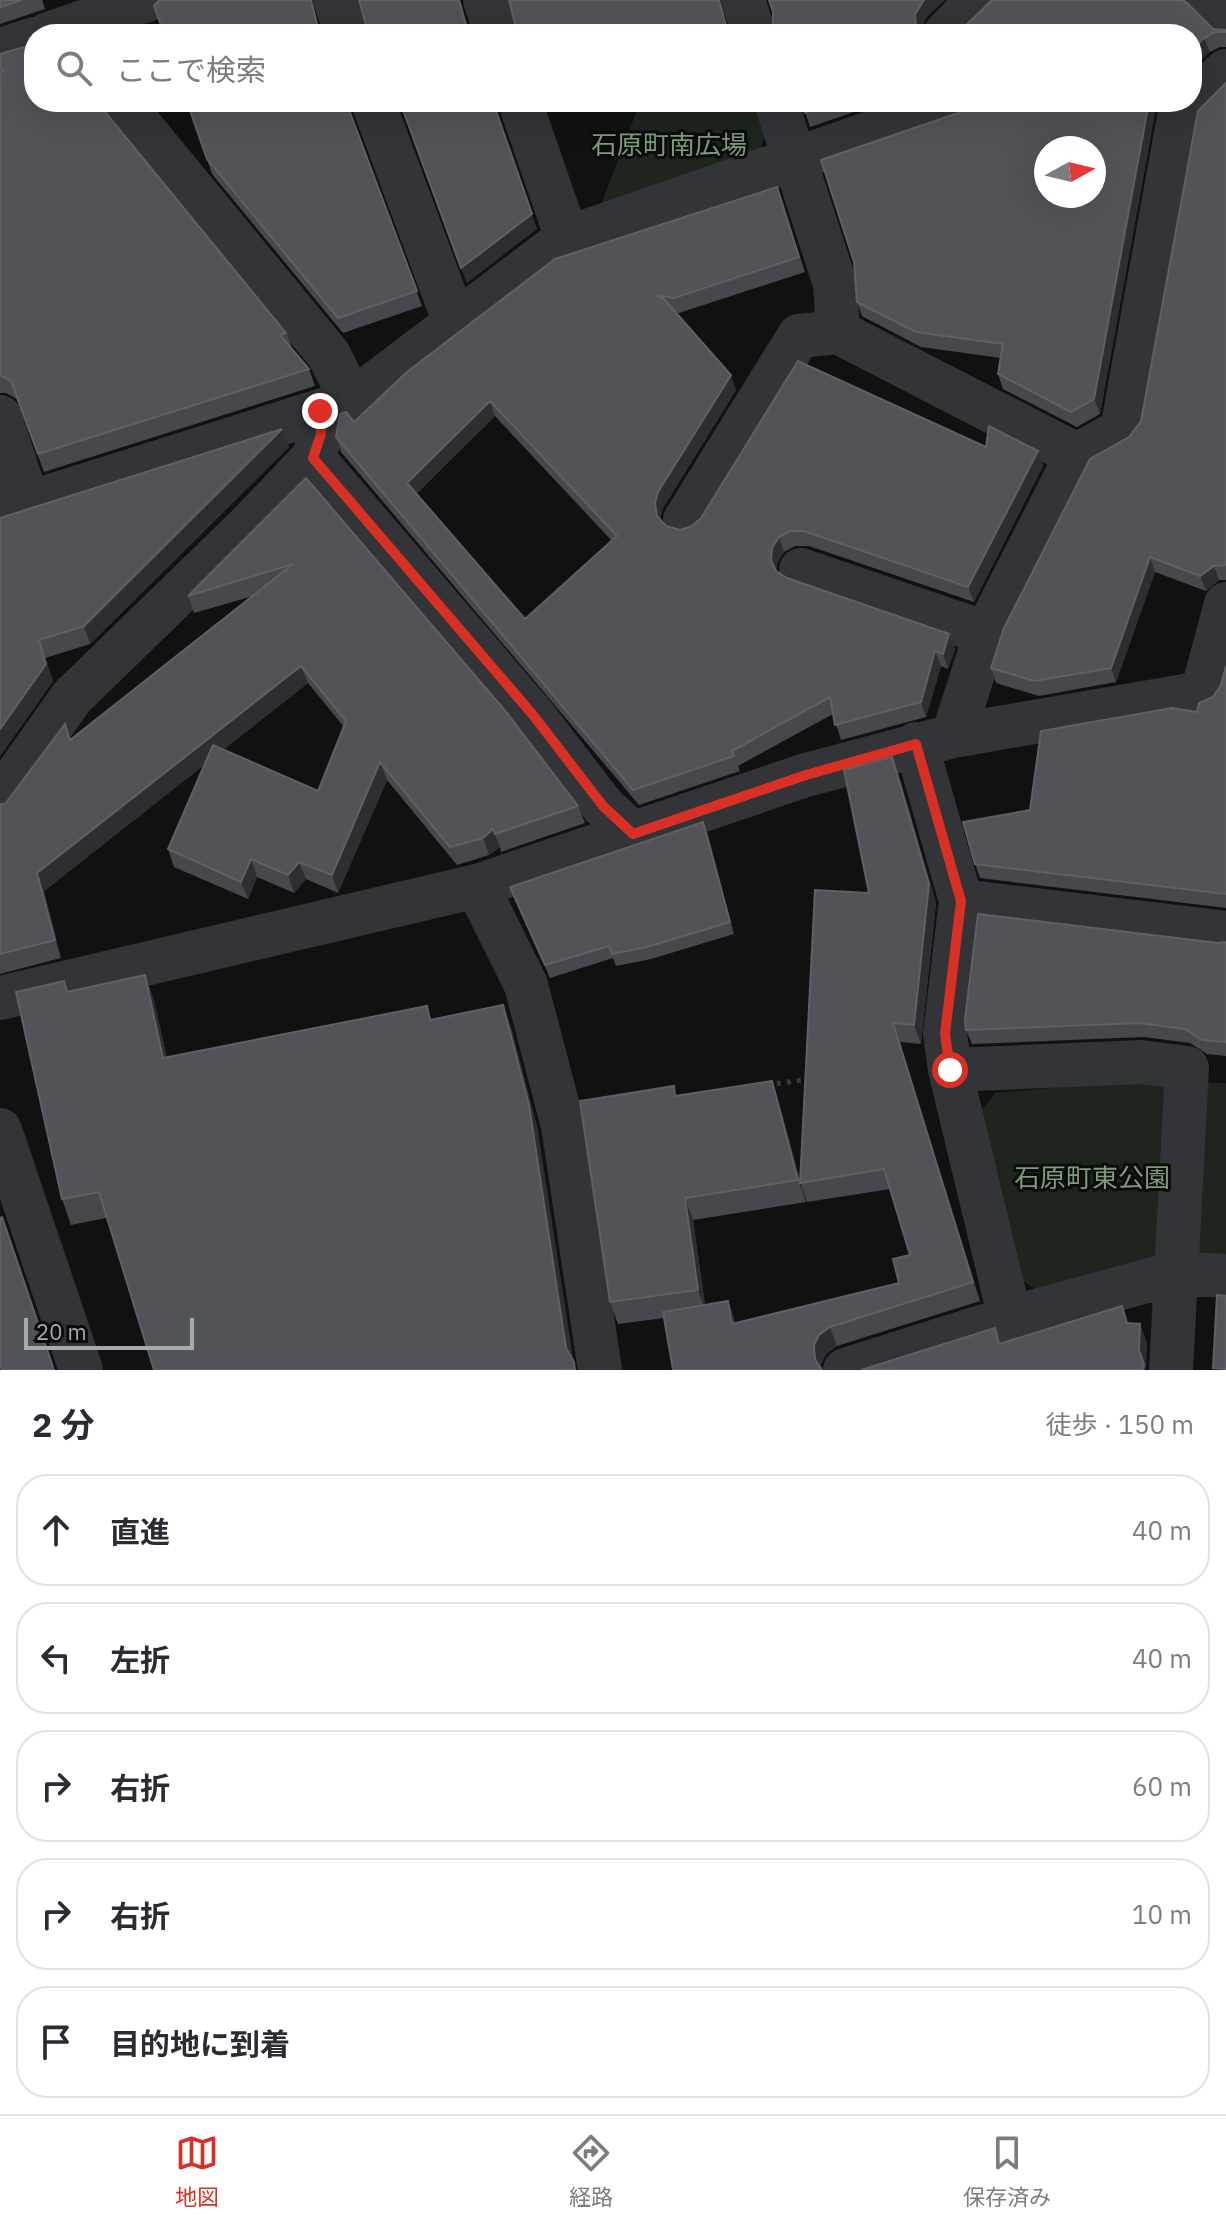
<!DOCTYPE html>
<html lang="ja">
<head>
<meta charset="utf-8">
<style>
	:root { --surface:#fff; --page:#f7f7f7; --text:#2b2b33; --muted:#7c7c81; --line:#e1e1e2; --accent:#d93025 }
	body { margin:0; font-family:"IBM Plex Sans","Noto Sans JP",sans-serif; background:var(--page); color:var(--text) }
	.compass { position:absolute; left:1034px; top:136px; width:72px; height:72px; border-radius:50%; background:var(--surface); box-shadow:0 8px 32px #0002; rotate:82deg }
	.scale { position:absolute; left:24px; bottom:20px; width:170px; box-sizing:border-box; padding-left:8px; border:4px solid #a3aab2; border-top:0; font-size:22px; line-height:28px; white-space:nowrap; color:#a3aab2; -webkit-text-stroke:6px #0c0c0d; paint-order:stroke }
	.stop { position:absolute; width:24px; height:24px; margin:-18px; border:6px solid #d93025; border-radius:50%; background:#fff }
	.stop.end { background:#d93025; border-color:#fff; box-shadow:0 2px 8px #0008 }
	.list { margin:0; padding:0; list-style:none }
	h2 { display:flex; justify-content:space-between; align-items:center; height:104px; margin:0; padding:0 32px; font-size:34px }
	h2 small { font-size:26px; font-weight:400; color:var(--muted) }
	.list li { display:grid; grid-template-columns:52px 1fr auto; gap:24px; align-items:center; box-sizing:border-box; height:112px; margin:0 16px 16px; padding:0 16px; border:2px solid var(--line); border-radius:32px }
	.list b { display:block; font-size:30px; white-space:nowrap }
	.list em { font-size:26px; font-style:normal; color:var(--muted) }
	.icon { flex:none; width:44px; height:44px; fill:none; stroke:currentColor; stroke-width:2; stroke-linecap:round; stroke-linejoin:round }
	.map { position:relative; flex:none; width:1226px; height:1370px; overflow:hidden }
	.search { position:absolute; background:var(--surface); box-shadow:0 8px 32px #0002; left:24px; right:24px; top:24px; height:88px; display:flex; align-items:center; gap:20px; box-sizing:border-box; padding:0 28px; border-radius:32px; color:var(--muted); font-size:30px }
	.sheet { height:744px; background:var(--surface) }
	nav { display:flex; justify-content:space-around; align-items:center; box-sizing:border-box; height:112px; border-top:2px solid var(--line); background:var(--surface); font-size:22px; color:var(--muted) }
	nav a { display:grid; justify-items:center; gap:4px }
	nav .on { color:var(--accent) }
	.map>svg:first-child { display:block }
	.green { fill:#1e251e }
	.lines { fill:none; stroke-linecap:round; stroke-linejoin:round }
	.path { stroke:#383b3e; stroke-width:5; stroke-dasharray:4 6; stroke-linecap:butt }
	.minor { stroke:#323437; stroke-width:44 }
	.wall { fill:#47484d; fill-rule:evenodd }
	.shaded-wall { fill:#2d2e31 }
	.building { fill:#515358; stroke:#5e6066; stroke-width:2; fill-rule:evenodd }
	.route { stroke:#d93025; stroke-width:10 }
	.labels { text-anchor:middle; stroke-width:6; stroke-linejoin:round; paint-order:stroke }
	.park-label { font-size:26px; fill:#7e9c7b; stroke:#0c0c0d }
</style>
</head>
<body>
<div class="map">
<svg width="1226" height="1370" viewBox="0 0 1226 1370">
	<rect width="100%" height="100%" fill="#111112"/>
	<!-- green -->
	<path class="green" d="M640 102H757L766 131 758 158 596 218Z
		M1116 1082 1226 1083V1260L1150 1257 1041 1293 1020 1279 977 1115 996 1093Z"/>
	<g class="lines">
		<!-- path -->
		<path class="path" d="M767 1085 809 1079"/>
		<!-- minor -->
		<path class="minor" d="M335 0 347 34
			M485 0 496 34
			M743 0 754 34
			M1209 0 1226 20
			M48 34 147 0
			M945 34 978 0
			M0 50 34 39
			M121 102 329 355 352 401
			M373 102 455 323
			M520 102 567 238
			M776 102 835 284 838 332 1077 455
			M1192 102 1226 71
			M0 417 28 503
			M313 458 533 715 603 806 633 834
			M0 512 352 401 567 238 957 103
			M685 520 799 336 838 332
			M801 570 986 633
			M953 736 1202 693 1226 604
			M916 744 961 901 945 1034 950 1070 1010 1318
			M0 799 72 697 248 526 313 458 321 434 320 411
			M477 886 526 985 563 1126 600 1370
			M961 901 1226 933
			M0 998 477 886 806 775 953 736 986 633 1077 455 1122 430 1180 112 1192 102
			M950 1070 1141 1062 1187 1068 1171 1370
			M0 1130 81 1370
			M845 1370 1010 1318 1176 1273 1226 1276"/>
	</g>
	<!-- wall -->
	<path class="wall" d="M0 0H42L45 9 0 24Z
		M1185 0 1213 29 1226 30V47H1220L1210 52 957 34Z
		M0 54 286 333 293 350 309 369 315 386 44 472 17 399 6 393H0Z
		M1226 83V580H1219L1206 591 1155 572 1116 682 1039 696 996 683 991 668 1129 437 1141 421Z
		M187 102H349L350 110 422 306 343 333 212 174Z
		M802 102H883L810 127Z
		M971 104 1156 107 1100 414 1077 427 1003 389 998 374 1001 358 921 347 862 316 857 302 961 112Z
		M777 187 805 272 679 313 676 312 736 390 663 508 660 518 666 526 680 530 986 447 1038 451 1043 466 974 602 809 546H795L784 552 777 563V571L787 578 949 634 955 649 948 669 941 666 926 717 841 740 833 714 738 766 740 771 639 805 341 452 336 437 354 422ZM495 416 612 541 525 619 416 494Z
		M282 429 289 447 90 644 45 658 53 681 0 756V518Z
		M306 478 578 806 585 823 501 852 500 847 489 855 457 865 387 780 338 893 306 879 294 893 257 877 248 899 174 867 168 849 204 765 44 891 61 958 0 974V804H5L65 724 70 740 253 596 194 613 188 596ZM308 683 344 727 318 791 223 750Z
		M1226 666V908L980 878 975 864 1030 810 1197 712 1213 697 1221 685Z
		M899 776 936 903 921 1044 900 1042 980 1301 837 1346 826 1354 821 1364V1369L664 1318 618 1324 610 1302 677 1096 779 1103 800 1181 869 893ZM802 1188 807 1202 890 1189 910 1255 899 1283 736 1323 705 1305 693 1220 806 1202Z
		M708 835 734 934 651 959 616 966 613 958 550 978 510 887Z
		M1226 942V1056L1207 1054 1190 1043 1144 1037 972 1044 966 1030 1218 943Z
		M145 975 154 1001 167 1058 433 1020 503 1005 512 1031 538 1131 71 1225 62 1199 64 981 68 992Z"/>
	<!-- shaded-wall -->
	<path class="shaded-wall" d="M311 0H312L321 34H320Z
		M924 0H945L927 17 921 29V34H919L916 27 915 14Z
		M1204 38 1210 52 1192 68V49Z
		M493 102H496V110L537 229 467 283 461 268Z
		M1149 102H1158L1156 107 1100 414 1094 399Z
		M731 375 736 390 663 508 660 518 657 516 655 503 658 492Z
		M490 401 495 416 412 498 407 483Z
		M282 429 289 447 90 644 84 626Z
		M1038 451 1043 466 974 602 968 587Z
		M779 537 784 552 777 563V576L771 561 772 548Z
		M1150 557 1155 572 1116 682 1111 668Z
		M1214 566 1219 580 1206 591 1200 576Z
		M949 634 955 649 948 669 943 654Z
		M39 640 53 681 0 756V729Z
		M935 651 941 666 926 717 921 702Z
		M301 666 308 683 44 891 61 958 55 940 37 873Z
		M892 757 899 776 936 903 921 1044 914 1025Z
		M380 762 387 780 338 893 332 875Z
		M703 822 708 835 734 934 730 922Z
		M493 829 500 847 489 855 483 838Z
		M251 859 257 877 248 899 241 882Z
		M299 862 306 879 294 893 288 875Z
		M145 975 154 1001 173 1084 163 1058Z
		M503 1005 512 1031 538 1131 575 1370 566 1348Z
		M893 1023 900 1042 980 1301 973 1282Z
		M772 1081 779 1103 806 1202 798 1180Z
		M685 1198 693 1220 706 1312 698 1290Z
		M728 1301 735 1320 739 1343 732 1324Z
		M1140 1324 1147 1343 1146 1370H1143L1139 1350Z
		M830 1327 837 1346 826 1354 821 1364V1370L815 1359 814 1345 819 1335Z"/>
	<!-- building -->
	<path class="building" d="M0 0H22L0 7Z
		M159 0H311L318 28 322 34H164L154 6Z
		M359 0H459L467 28 472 34H361L366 25Z
		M509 0H719L728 33 725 34H510L515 24Z
		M769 0H924L915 14 916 27 920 34H768L773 24V12Z
		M992 0H1184L1213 29 1226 30V32H1215L1204 38 1192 49V34H957Z
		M34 44V102H97L286 333 280 335 309 369 38 454 11 381 0 375V72L3 71 0 68V54Z
		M1226 83V565L1214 566 1200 576 1150 557 1111 668 1034 681 991 668 1004 628 1090 459 1129 437 1141 421 1198 111Z
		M187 102H346L417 291 338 318 207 159Z
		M400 102H493L532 214 461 268Z
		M802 102H836L805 113Z
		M972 102H1149L1094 399 1071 412 998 374 1003 344 916 332 857 302 854 262 821 160 961 112 971 104ZM1046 148H1094V196H1046Z
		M777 187 799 257 674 298 655 295 664 299 731 375 658 492 655 503 657 516 666 526 680 530 692 526 701 518 798 361 986 447 989 426 1038 451 968 587 804 531H790L779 537 772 548 771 561 776 571 787 578 949 634 943 654 935 651 921 702 835 725 830 697 732 751 734 756 633 790 336 437 340 414 346 412 354 422 407 372 555 259ZM490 401 617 536 525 619 407 483Z
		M282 429 84 626 39 640 46 664 0 729V518Z
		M306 478 507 713 578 806 495 834 493 829 483 838 450 847 380 762 332 875 299 862 288 875 251 859 241 882 168 849 213 745 318 791 346 721 301 666 37 873 55 940 0 954V804H5L65 724 70 740 293 564 188 596Z
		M1226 666V894L975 864 963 822 1030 810 1041 731 1172 708 1197 712 1199 703 1213 697 1221 685Z
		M892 757 929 884 914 1025 893 1023 973 1282 830 1327 819 1335 814 1345 815 1359 822 1370H673L663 1312 728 1301 732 1324 899 1283 893 1259 910 1255 884 1169 800 1183 815 890 869 893 844 770Z
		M703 822 730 922 647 947 612 954 609 946 545 965 510 887Z
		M978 914 1218 943 1226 942V1042L1202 1040 1185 1029 1139 1023 966 1030 965 1019Z
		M145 975 163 1058 427 1006 430 1020 503 1005 529 1105 566 1348 574 1362 575 1370H154L99 1192 62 1199 16 992 64 981 67 992Z
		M772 1081 798 1180 685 1198 698 1290 610 1302 580 1101 674 1086 675 1096Z
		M2 1217 54 1370H2L0 1365V1218Z
		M1217 1295 1226 1296V1369L1213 1368Z
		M1122 1306 1127 1323 1140 1324 1139 1350 1144 1365 1143 1370H861L995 1328 999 1344Z"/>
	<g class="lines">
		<!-- route -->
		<path class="route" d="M320 411 321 434 313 458 533 715 603 806 633 834 806 775 916 744 961 901 945 1034 950 1070"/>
	</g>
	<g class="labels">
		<!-- park labels -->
		<g class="park-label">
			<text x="669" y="154">石原町南広場</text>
			<text x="1092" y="1187">石原町東公園</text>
		</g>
	</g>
</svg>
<svg class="compass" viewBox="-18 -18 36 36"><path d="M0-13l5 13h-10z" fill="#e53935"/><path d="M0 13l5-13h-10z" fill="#7c7c81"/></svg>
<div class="scale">20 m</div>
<div class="stop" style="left:950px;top:1070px"></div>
<div class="stop end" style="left:320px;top:411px"></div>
<div class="search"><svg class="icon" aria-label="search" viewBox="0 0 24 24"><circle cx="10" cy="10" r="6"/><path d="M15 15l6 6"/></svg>ここで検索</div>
</div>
<section class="sheet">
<h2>2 分<small>徒歩 · 150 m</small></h2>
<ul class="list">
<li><svg class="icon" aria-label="ahead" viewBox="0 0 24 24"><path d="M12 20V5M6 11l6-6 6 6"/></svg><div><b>直進</b></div><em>40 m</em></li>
<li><svg class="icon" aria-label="left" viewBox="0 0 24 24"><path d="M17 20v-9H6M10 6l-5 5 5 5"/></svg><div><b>左折</b></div><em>40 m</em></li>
<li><svg class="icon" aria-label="right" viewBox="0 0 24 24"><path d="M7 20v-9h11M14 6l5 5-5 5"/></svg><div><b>右折</b></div><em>60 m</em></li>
<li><svg class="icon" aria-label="right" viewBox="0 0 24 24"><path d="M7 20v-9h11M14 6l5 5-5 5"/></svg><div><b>右折</b></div><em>10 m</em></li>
<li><svg class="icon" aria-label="arrive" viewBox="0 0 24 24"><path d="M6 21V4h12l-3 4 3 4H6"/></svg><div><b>目的地に到着</b></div></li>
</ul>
</section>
<nav>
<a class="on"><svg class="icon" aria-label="map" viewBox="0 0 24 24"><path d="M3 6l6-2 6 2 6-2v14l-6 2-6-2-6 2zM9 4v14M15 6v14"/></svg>地図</a>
<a><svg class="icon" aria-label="directions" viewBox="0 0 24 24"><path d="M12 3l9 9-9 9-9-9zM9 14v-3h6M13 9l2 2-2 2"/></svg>経路</a>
<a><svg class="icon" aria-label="saved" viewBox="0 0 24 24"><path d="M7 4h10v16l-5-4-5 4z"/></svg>保存済み</a>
</nav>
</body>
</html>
